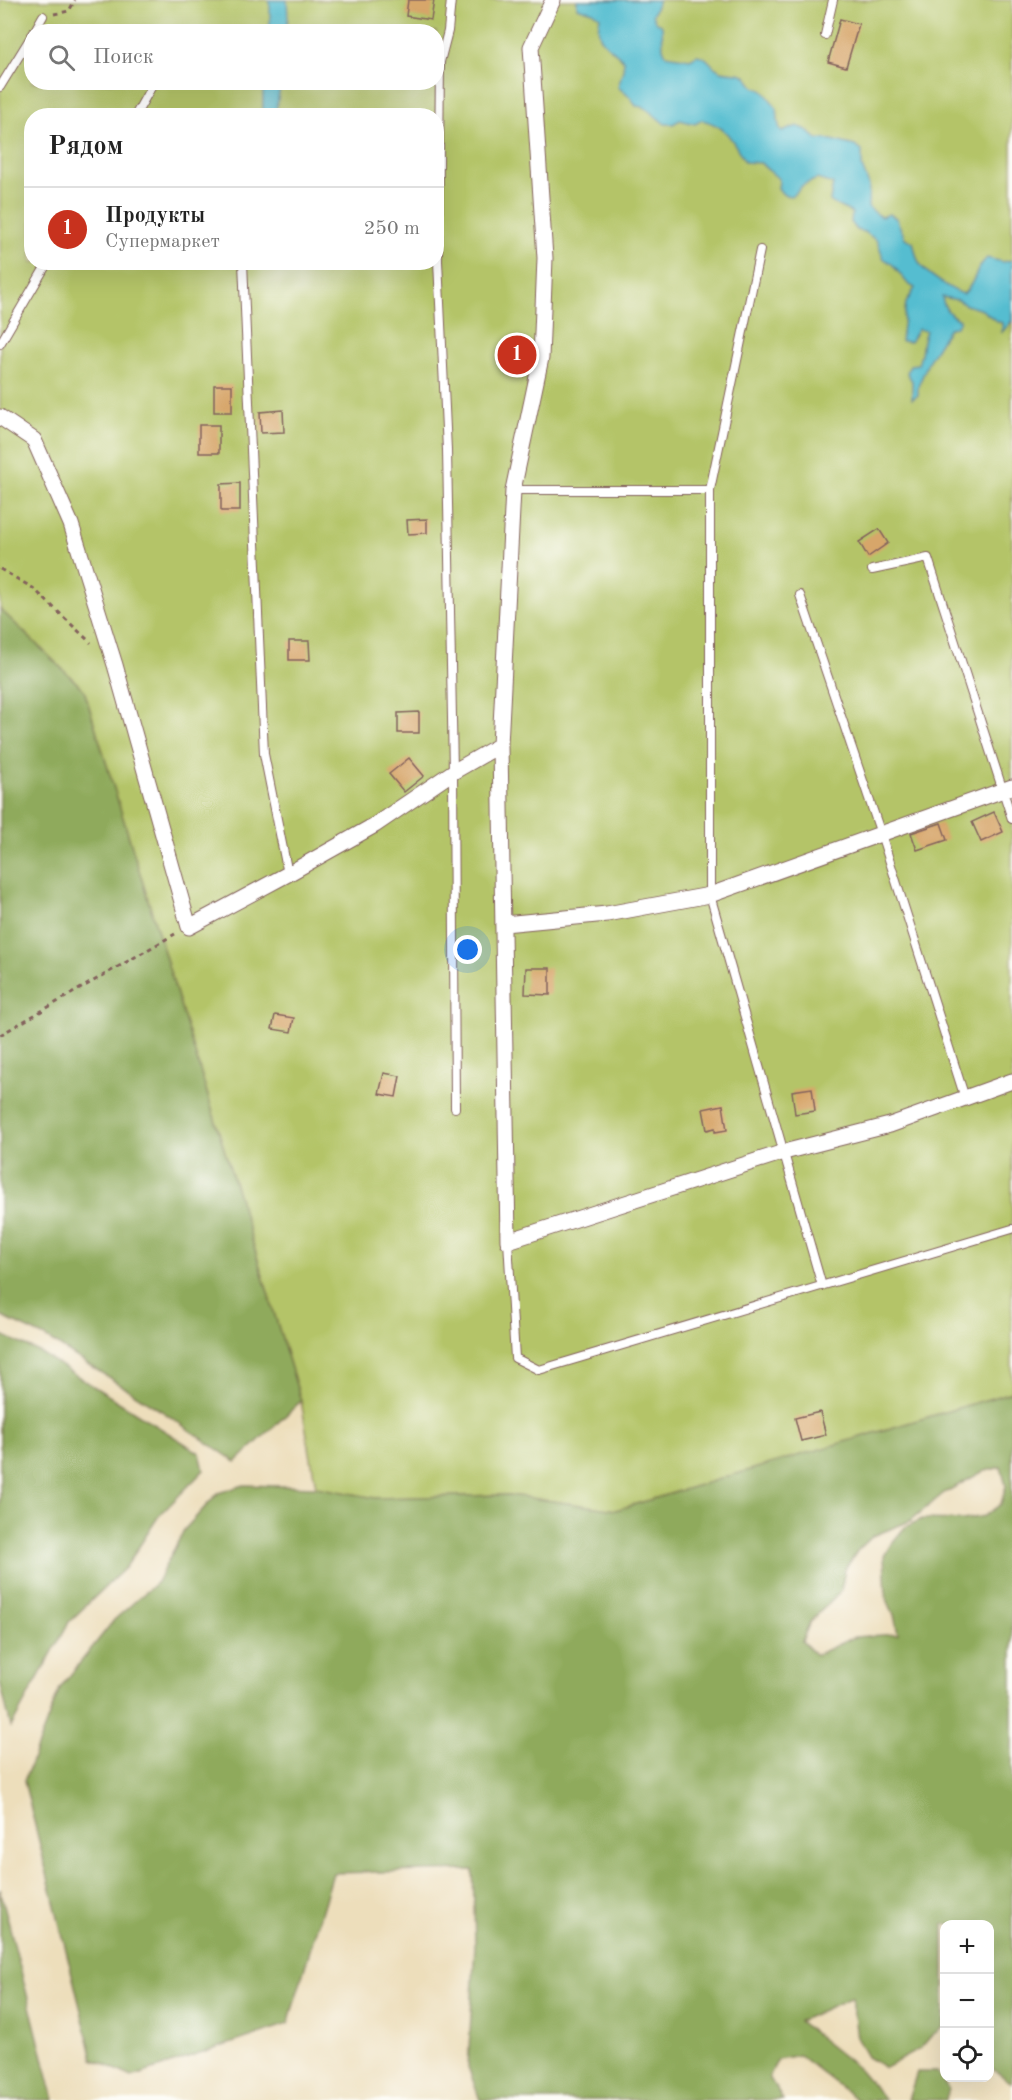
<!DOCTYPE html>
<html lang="ru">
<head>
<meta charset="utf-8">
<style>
	:root { --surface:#fff; --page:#f2f2f2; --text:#222; --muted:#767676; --line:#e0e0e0; --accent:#c8321e }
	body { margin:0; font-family:"Old Standard TT",serif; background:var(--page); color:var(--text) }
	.controls { position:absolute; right:18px; bottom:18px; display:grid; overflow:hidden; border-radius:12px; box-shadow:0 6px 24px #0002 }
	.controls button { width:54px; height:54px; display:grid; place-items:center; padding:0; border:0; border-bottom:2px solid var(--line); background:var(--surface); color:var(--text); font:30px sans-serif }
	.you { position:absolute; left:468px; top:950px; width:21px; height:21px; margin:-15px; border:4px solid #fff; border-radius:50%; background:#1a73e8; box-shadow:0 0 0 9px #1a73e833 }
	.badge { display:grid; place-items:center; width:39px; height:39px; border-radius:50%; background:var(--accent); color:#fff; font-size:20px; font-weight:700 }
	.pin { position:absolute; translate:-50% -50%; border:3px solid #fff; box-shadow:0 2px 6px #0006 }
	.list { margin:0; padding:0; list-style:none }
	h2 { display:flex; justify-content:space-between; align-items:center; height:78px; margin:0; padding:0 24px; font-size:26px }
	h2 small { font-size:20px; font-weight:400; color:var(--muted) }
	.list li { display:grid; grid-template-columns:39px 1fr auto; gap:18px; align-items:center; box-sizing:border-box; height:84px; padding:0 24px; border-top:2px solid var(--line) }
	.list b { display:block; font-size:22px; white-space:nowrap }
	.list p { margin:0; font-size:20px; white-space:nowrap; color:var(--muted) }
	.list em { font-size:20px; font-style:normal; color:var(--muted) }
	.icon { flex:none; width:33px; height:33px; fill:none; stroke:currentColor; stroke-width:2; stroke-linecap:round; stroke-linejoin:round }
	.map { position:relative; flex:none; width:1012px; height:2100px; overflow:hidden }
	.search { position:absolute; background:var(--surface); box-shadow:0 6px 24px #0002; left:24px; top:24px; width:420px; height:66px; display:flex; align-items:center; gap:15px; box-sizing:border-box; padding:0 21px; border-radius:24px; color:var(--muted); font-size:22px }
	.panel { position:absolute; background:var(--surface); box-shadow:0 6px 24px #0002; left:24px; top:108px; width:420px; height:162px; border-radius:24px }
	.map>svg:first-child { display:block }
	.green { fill:#b4c467; stroke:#7f7249; stroke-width:1.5; fill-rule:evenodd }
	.forest { fill:#8faa5c; stroke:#6c6444; stroke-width:1.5; fill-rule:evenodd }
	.water { fill:#54bdd0; stroke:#4f6e7e; stroke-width:1.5 }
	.building { fill:#d7a66a }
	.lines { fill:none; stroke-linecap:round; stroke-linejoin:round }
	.lane-casing { stroke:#83625d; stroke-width:10 }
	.street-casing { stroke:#83625d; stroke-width:17 }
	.path { stroke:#83625d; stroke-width:3; stroke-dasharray:4.5 4.5; stroke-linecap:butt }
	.lane { stroke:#fff; stroke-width:8 }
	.street { stroke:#fff; stroke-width:15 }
</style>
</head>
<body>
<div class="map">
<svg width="1012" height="2100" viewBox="0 0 1012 2100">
	<rect width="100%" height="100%" fill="#fdfcf7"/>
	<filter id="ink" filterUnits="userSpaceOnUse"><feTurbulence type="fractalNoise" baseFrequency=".0167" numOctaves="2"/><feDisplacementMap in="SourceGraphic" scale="12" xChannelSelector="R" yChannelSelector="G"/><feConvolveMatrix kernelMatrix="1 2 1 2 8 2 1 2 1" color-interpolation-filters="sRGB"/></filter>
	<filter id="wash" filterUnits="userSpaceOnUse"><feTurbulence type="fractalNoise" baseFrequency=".008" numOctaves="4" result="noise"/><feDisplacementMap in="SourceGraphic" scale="24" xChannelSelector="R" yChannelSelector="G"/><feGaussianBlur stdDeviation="1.35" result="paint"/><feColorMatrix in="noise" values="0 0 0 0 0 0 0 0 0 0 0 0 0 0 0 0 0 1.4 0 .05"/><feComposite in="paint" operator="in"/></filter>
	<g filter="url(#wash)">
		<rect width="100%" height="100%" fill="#eddebb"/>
		<!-- green -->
		<path class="green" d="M0 0H1012V1392L616 1510 509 1495 375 1498 316 1487 301 1401 84 690 0 609ZM32 32H436V82H32ZM32 116H436V262H32Z"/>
		<!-- forest -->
		<path class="forest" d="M0 609 84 690 301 1401 236 1462 160 1410 45 1337 0 1316Z
			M0 1334 39 1352 200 1453 204 1470 158 1517 126 1567 69 1622 11 1727 0 1682Z
			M1012 1392V2083L990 2067V1924H944V2027L932 2035 920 2049 885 2068 867 2057 857 2039 852 1997 799 2021 859 2069 885 2100H857L799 2055 778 2059 769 2077 783 2100H480L468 2067 475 1945 473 1870 333 1873 288 2024 132 2077 93 2059 24 1781 60 1688 114 1620 157 1582 184 1530 218 1493 244 1485 316 1487 375 1498 509 1495 616 1510ZM1001 1467 1006 1486 1001 1504 984 1516 963 1520 922 1519 905 1527 891 1544 884 1556 886 1597 894 1615 898 1634 854 1637 816 1655 802 1641 810 1622 841 1591 845 1569 858 1550 873 1536 910 1521 944 1493 982 1472Z
			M0 1889 54 2100H0Z
			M917 2072H937L948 2088 946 2100H908Z"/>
		<!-- water -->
		<path class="water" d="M268 0H287L288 19 286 31H270V6Z
			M577 0H659L652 15 656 22 662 26 663 48 666 55 690 59 697 55C710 57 709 65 719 70 727 74 735 71 742 74 749 76 749 83 755 87 758 89 761 89 763 91 766 93 776 107 777 110 779 118 776 124 782 132L797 126 805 129 817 139 832 140 855 146 862 151V167L869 185 868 207 881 217 889 214 896 218 905 238 913 242C915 249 916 258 920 264 927 275 952 290 963 294 975 285 975 268 987 258L1003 262 1012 260V321L1002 332V323L995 320 982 310 966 305 958 300 942 297C944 308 950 316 960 320L956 327 949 328 929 360 918 387V395L912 399V381L907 373 910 365 918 364C923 353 921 342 926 331L918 329 910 342 901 341 906 303 915 288 908 284 892 264 883 258 877 241 865 232 857 230 851 222 852 213C844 208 837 207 830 201L833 184 817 179 803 185 792 196 784 195 778 189 779 180C774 173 766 170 761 163L745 162C733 142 728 126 702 120L695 124 680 120 673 124H665L644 107 636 106 631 98 618 87 623 70 624 61C609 44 593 43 600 17L593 12 577 7Z
			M263 83H281L275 115H263Z"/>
		<g id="blocks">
			<!-- building -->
			<path class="building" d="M408 0H434L431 20 406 16Z
				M840 19 859 24 846 67 828 62Z
				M214 385H232V412H214Z
				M283 410 284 432 261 433 260 412Z
				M199 425H219V453H199Z
				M240 483V511H221V484Z
				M427 519V533L408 534 407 520Z
				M879 529 888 543 868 557 859 542Z
				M289 641H309L310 660H289Z
				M419 712V733H398V713Z
				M409 758 424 776 404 792 389 774Z
				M994 812 1003 832 981 842 972 822Z
				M941 823 947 840 917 850 911 833Z
				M526 968H550V995L525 994Z
				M275 1015 294 1018 291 1032 272 1029Z
				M384 1073 400 1076 396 1097 379 1094Z
				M812 1088 815 1111 795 1114 792 1091Z
				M723 1105 727 1130 715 1132V1128L707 1130 703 1109Z
				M820 1412 826 1435 801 1441 795 1418Z"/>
		</g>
	</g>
	<g filter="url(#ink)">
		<use href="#blocks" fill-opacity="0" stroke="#83625d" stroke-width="1.5"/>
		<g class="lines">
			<!-- lane casing -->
			<g class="lane-casing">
				<path id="lane" d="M451 0 448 31 440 62 438 261 447 450 453 772 455 1108
					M329 31 335 32
					M34 32 43 16
					M825 35 833 0
					M0 87 32 35
					M135 116 154 82
					M760 250 710 490V895L822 1286
					M243 262 264 754 288 874
					M0 344 48 262
					M513 490H710
					M872 570 928 558 1012 819
					M800 595 881 834 965 1098
					M508 1241 515 1358 539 1370 1012 1229"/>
			</g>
			<!-- street casing -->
			<g class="street-casing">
				<path id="street" d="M553 0 531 47 545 258 541 358 513 490 500 745 508 1241 784 1152 890 1125 1012 1081
					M0 417 34 440 71 524 115 665 189 927 288 874 375 825 453 772 500 745
					M504 924 607 914 710 895 1012 787"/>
			</g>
			<!-- path -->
			<path class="path" d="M54 14 69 11 75 0
				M0 569 33 588 91 643
				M0 1035 175 934"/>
			<!-- lane -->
			<use href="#lane" class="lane"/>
			<!-- street -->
			<use href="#street" class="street"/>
		</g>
	</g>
</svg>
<div class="controls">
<button>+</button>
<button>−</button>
<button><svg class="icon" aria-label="locate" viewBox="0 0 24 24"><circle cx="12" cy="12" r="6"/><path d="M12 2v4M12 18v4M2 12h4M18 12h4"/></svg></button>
</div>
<div class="you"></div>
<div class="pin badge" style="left:517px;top:355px">1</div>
<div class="search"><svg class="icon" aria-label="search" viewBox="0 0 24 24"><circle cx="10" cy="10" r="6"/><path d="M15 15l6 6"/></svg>Поиск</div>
<section class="panel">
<h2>Рядом<small></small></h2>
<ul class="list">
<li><span class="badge">1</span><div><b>Продукты</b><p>Супермаркет</p></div><em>250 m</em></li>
</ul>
</section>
</div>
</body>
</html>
